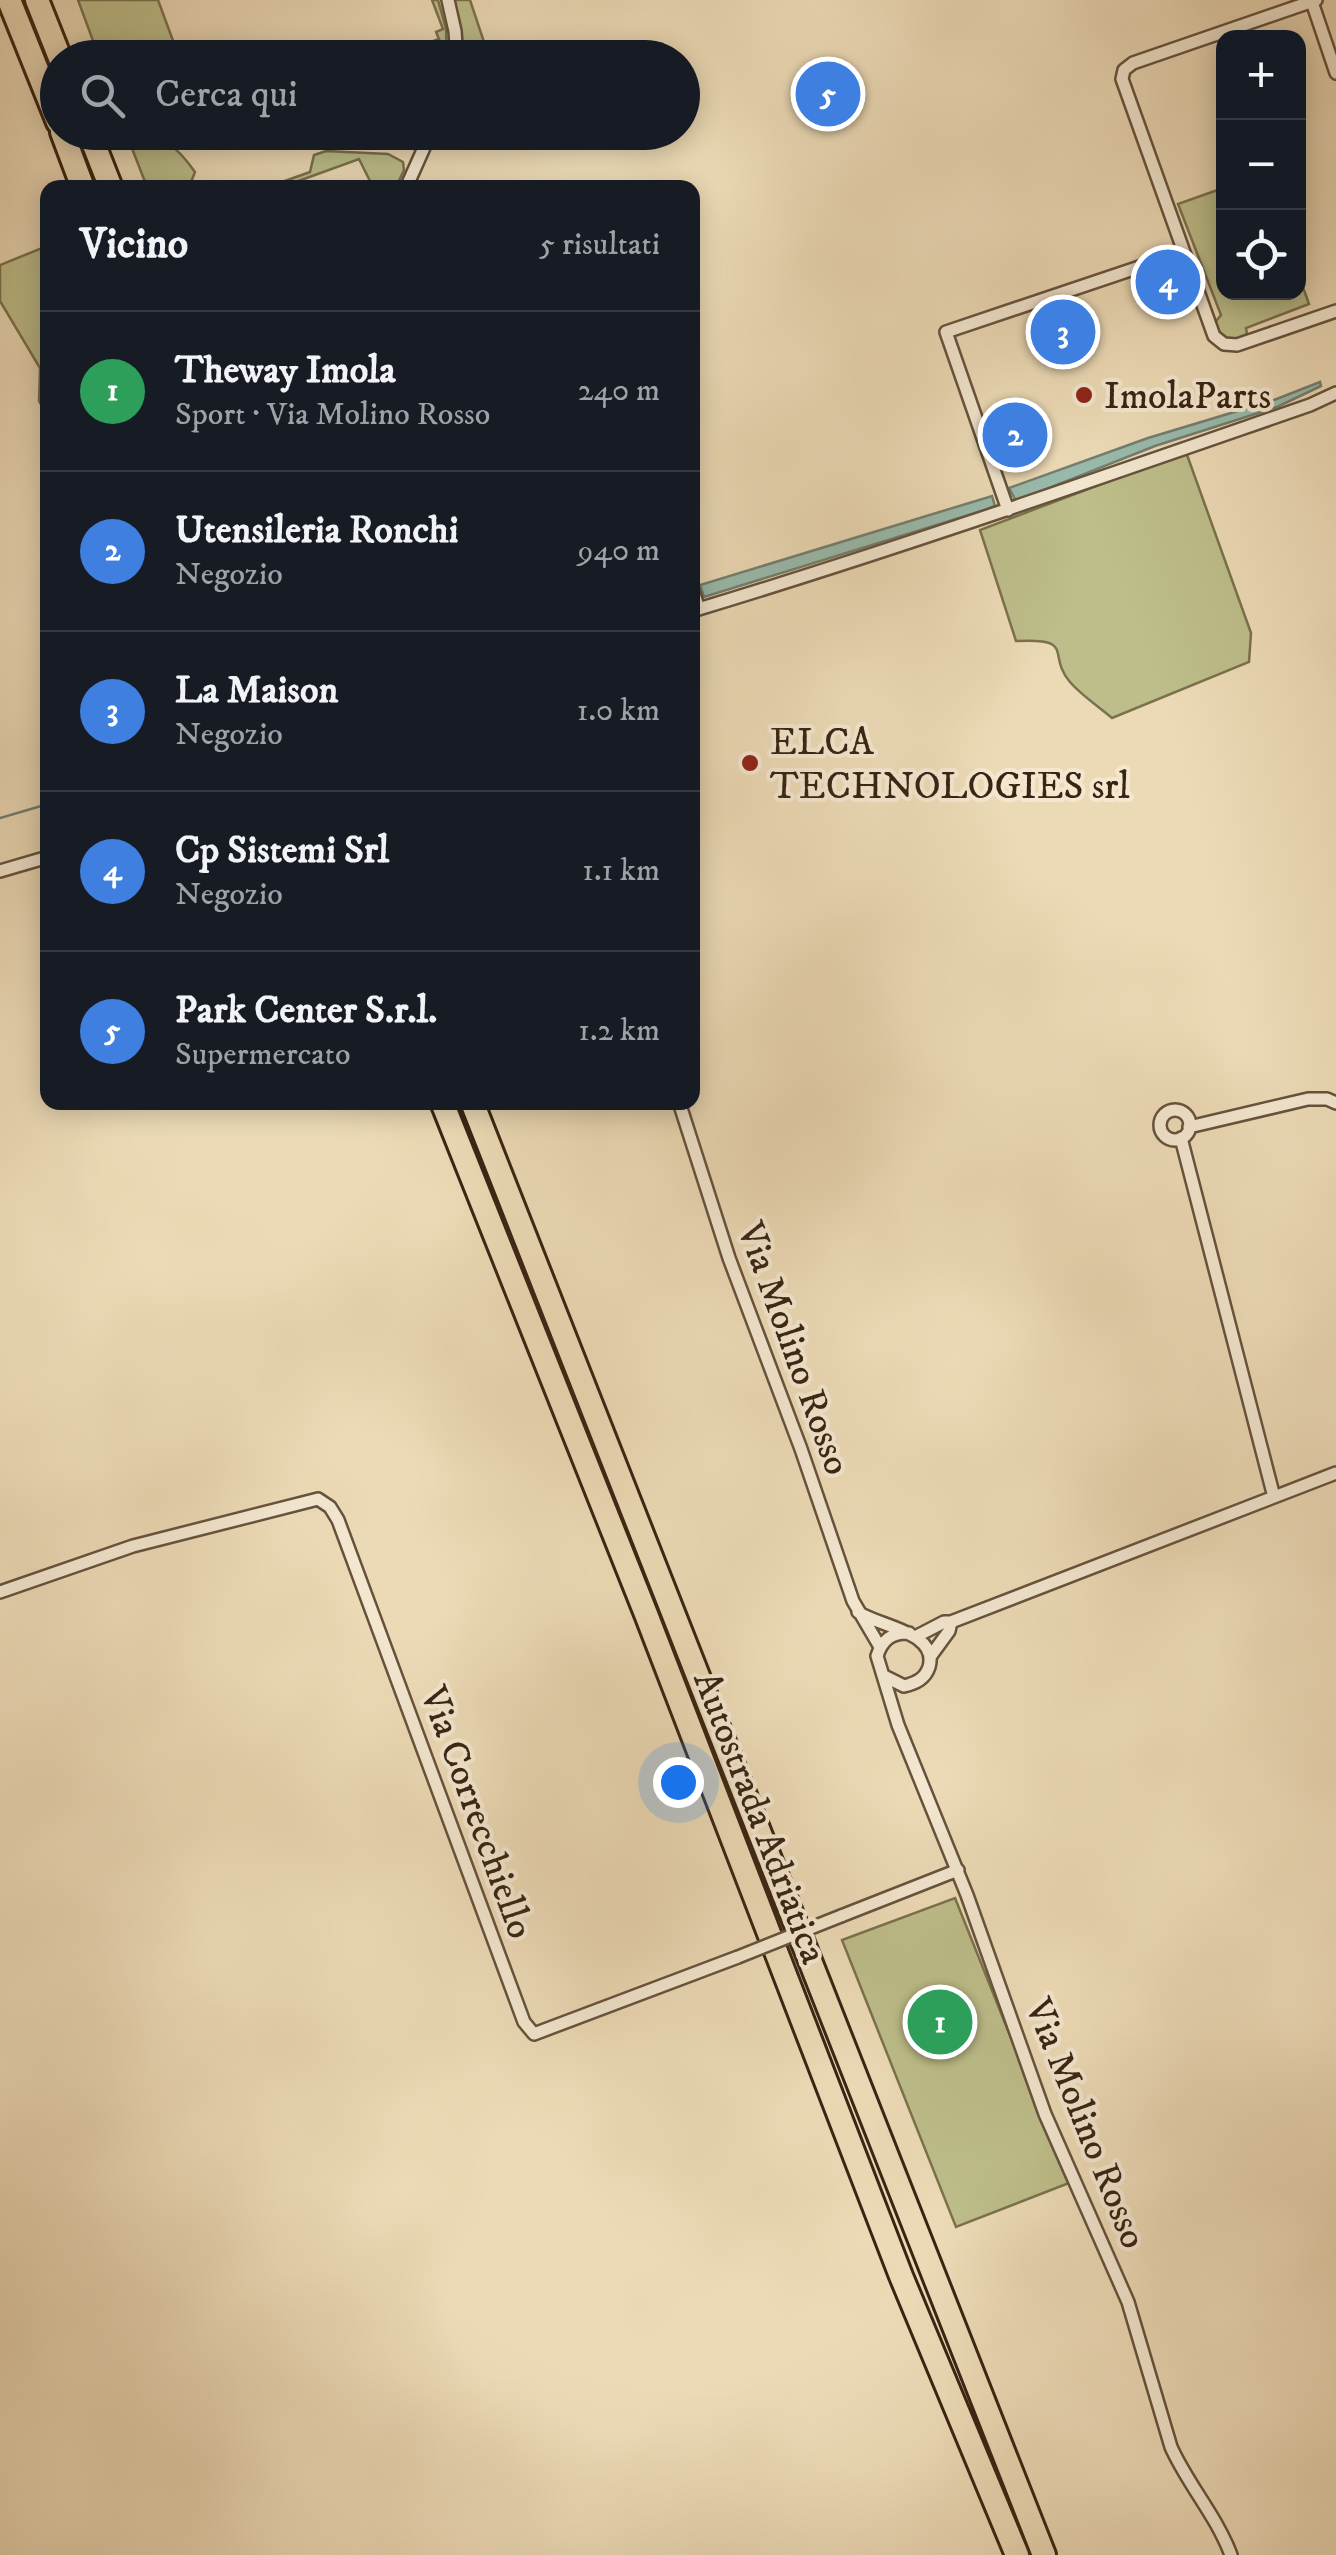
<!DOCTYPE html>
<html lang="it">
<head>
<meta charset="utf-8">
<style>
	:root { --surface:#171b24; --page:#242831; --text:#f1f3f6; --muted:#9ea1a6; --line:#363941; --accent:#c59692 }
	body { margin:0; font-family:"IM FELL DW Pica",serif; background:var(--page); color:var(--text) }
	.controls { position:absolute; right:30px; top:30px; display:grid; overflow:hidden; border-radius:20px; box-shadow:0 5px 25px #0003 }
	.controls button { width:90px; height:90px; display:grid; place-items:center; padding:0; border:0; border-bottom:2px solid var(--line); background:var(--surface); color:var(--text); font:50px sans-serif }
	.you { position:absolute; left:678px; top:1782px; width:35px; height:35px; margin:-25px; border:8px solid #fff; border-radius:50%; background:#1a73e8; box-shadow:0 0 0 15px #1a73e833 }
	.badge { display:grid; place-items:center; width:65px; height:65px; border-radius:50%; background:var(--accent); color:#fff; font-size:32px; font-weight:700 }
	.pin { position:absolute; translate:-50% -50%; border:5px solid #fff; box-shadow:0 2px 10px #0006 }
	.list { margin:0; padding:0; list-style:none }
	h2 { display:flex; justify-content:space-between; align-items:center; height:130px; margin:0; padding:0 40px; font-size:42px }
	h2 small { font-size:32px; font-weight:400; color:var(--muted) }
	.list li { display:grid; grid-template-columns:65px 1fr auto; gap:30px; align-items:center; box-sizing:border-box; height:160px; padding:0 40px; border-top:2px solid var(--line) }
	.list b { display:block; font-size:38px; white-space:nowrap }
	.list p { margin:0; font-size:32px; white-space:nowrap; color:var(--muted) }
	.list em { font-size:32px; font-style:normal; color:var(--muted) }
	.icon { flex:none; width:55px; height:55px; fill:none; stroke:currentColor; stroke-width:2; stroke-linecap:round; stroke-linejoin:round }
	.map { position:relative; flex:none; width:1336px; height:2555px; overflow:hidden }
	.search { position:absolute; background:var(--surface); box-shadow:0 5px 25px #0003; left:40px; top:40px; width:660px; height:110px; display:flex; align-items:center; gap:25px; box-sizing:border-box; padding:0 35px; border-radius:55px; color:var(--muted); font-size:38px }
	.panel { position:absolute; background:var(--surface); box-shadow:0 5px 25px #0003; left:40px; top:180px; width:660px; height:930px; border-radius:20px }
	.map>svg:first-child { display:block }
	.green { fill:#bdbe8a; stroke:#7b714e; stroke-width:2.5 }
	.water { fill:#99bbad; stroke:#737f6f; stroke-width:2.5 }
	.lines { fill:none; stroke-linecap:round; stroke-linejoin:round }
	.stream { stroke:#737f6f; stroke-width:2.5 }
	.street-casing { stroke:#66523c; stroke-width:16 }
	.highway-casing { stroke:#392413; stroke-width:28 }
	.street { stroke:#f3e7d0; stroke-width:11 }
	.highway { stroke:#ecdab6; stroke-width:22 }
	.street-bridge-casing { stroke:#66523c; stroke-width:16; stroke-linecap:butt }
	.street-bridge { stroke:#f3e7d0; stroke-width:11 }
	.poi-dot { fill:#8f2418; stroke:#f3e7d0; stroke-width:4 }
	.labels { text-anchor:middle; stroke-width:8; stroke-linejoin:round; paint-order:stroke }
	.poi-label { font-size:38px; fill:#392413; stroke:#f3e7d0; text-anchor:start }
	.street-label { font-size:38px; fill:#392413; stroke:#f3e7d0 }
</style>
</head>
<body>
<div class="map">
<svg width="1336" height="2555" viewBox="0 0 1336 2555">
	<rect width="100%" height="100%" fill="#ecdab6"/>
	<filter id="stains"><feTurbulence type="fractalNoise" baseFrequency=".002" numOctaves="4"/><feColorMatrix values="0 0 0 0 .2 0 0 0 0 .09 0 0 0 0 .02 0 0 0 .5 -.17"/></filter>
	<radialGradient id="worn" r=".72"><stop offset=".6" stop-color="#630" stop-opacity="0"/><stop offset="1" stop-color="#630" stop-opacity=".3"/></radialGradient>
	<!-- green -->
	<path class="green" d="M78 0H158L175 46 145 57H99Z
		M432 0H438L446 29 447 57H391L439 39 436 32 443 29Z
		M453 0H470L489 57H463L459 19Z
		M126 133C160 132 176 145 195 172L191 182 193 187H147Z
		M326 151 388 154 403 162 404 170 396 187H373L359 159 282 187H268L310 172 314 155Z
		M1223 188 1224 292H1298L1299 276 1309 304 1246 328 1247 334 1233 340 1221 338 1212 326 1221 315 1178 204Z
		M47 246V415L39 401 40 368 0 301V265Z
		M1186 452 1251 633 1249 662 1112 718C1098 706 1081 695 1070 682 1046 654 1077 638 1016 641L980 530Z
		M955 1898 1069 2183 956 2227 842 1940Z"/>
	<!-- water -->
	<path class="water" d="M1320 382 1321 386 1277 407 1155 446 1016 501 1009 488 1148 438 1274 400Z
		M992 496 995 506 985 510 704 597 700 585Z"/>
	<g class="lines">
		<!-- stream -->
		<path class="stream" d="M0 818 48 804"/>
		<!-- street casing -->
		<g class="street-casing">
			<path id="street" d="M448 0 455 31 457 58
				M1316 0 1133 63 1124 70 1122 79 1214 336 1224 344 1237 345 1336 311
				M1312 2 1336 73
				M406 188 431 132
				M1008 510 946 332 1184 252
				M692 588 699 609
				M692 611C901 548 1105 476 1310 405L1336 393
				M0 871 48 857
				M679 1102 729 1258 801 1449 853 1601 880 1647
				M1160 1125a15 15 0 1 1 30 0a15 15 0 1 1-30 0Z
				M1189 1127 1308 1099H1327L1336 1103
				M1181 1138 1274 1497
				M0 1592 133 1546 318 1499 330 1507 338 1520 524 2022 534 2034 738 1957
				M858 1612C880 1627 939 1632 929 1667 925 1679 916 1683 904 1686L884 1676
				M909 1633C892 1632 882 1640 877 1656L898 1725 967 1895 1045 2114 1128 2302 1171 2447C1188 2485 1216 2515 1231 2555
				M917 1636 944 1622H951L1336 1473
				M930 1657 949 1631 951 1622
				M841 1916 958 1870"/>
		</g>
		<!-- highway casing -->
		<g class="highway-casing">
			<path id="highway" d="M9 0 58 122
				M37 0 60 58
				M62 132 83 188
				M89 132 111 188
				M442 1102 646 1614 901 2276 1017 2555
				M472 1102 1044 2555"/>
		</g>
		<!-- street -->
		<use href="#street" class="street"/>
		<!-- highway -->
		<use href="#highway" class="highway"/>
		<!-- street-bridge casing -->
		<g class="street-bridge-casing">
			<path id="street-bridge" d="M738 1957 841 1916"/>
		</g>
		<!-- street-bridge -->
		<use href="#street-bridge" class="street-bridge"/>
	</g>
	<!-- markers -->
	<g class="poi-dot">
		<circle cx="1084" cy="395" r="10"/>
		<circle cx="750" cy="763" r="10"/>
	</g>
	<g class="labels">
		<!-- poi labels -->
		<g class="poi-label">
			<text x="1104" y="408">ImolaParts</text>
			<text x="770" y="754">ELCA<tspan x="770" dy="44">TECHNOLOGIES srl</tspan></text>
		</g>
		<!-- street labels -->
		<g class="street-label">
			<text transform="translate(795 1348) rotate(70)" y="13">Via Molino Rosso</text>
			<text transform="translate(478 1812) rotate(70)" y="13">Via Correcchiello</text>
			<text transform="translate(761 1817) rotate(69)" y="13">Autostrada Adriatica</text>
			<text transform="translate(1087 2123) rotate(68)" y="13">Via Molino Rosso</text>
		</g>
	</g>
	<rect width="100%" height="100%" filter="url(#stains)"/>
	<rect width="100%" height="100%" fill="url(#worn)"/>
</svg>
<div class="controls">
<button>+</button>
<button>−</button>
<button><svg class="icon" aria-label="locate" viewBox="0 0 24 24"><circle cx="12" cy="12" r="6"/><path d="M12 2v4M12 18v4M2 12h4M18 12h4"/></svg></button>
</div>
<div class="you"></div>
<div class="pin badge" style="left:940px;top:2022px;background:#2e9e5b">1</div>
<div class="pin badge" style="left:1015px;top:435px;background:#3f7fe0">2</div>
<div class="pin badge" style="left:1063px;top:332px;background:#3f7fe0">3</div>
<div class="pin badge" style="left:1168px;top:282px;background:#3f7fe0">4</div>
<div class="pin badge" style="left:828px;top:94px;background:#3f7fe0">5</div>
<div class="search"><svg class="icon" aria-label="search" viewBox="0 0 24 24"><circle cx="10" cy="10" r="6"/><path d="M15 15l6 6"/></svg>Cerca qui</div>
<section class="panel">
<h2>Vicino<small>5 risultati</small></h2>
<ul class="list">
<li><span class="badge" style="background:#2e9e5b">1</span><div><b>Theway Imola</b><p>Sport · Via Molino Rosso</p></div><em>240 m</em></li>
<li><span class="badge" style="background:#3f7fe0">2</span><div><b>Utensileria Ronchi</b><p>Negozio</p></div><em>940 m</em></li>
<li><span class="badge" style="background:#3f7fe0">3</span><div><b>La Maison</b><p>Negozio</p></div><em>1.0 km</em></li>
<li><span class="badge" style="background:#3f7fe0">4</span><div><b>Cp Sistemi Srl</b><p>Negozio</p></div><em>1.1 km</em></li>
<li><span class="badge" style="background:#3f7fe0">5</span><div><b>Park Center S.r.l.</b><p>Supermercato</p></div><em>1.2 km</em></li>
</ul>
</section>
</div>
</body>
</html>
